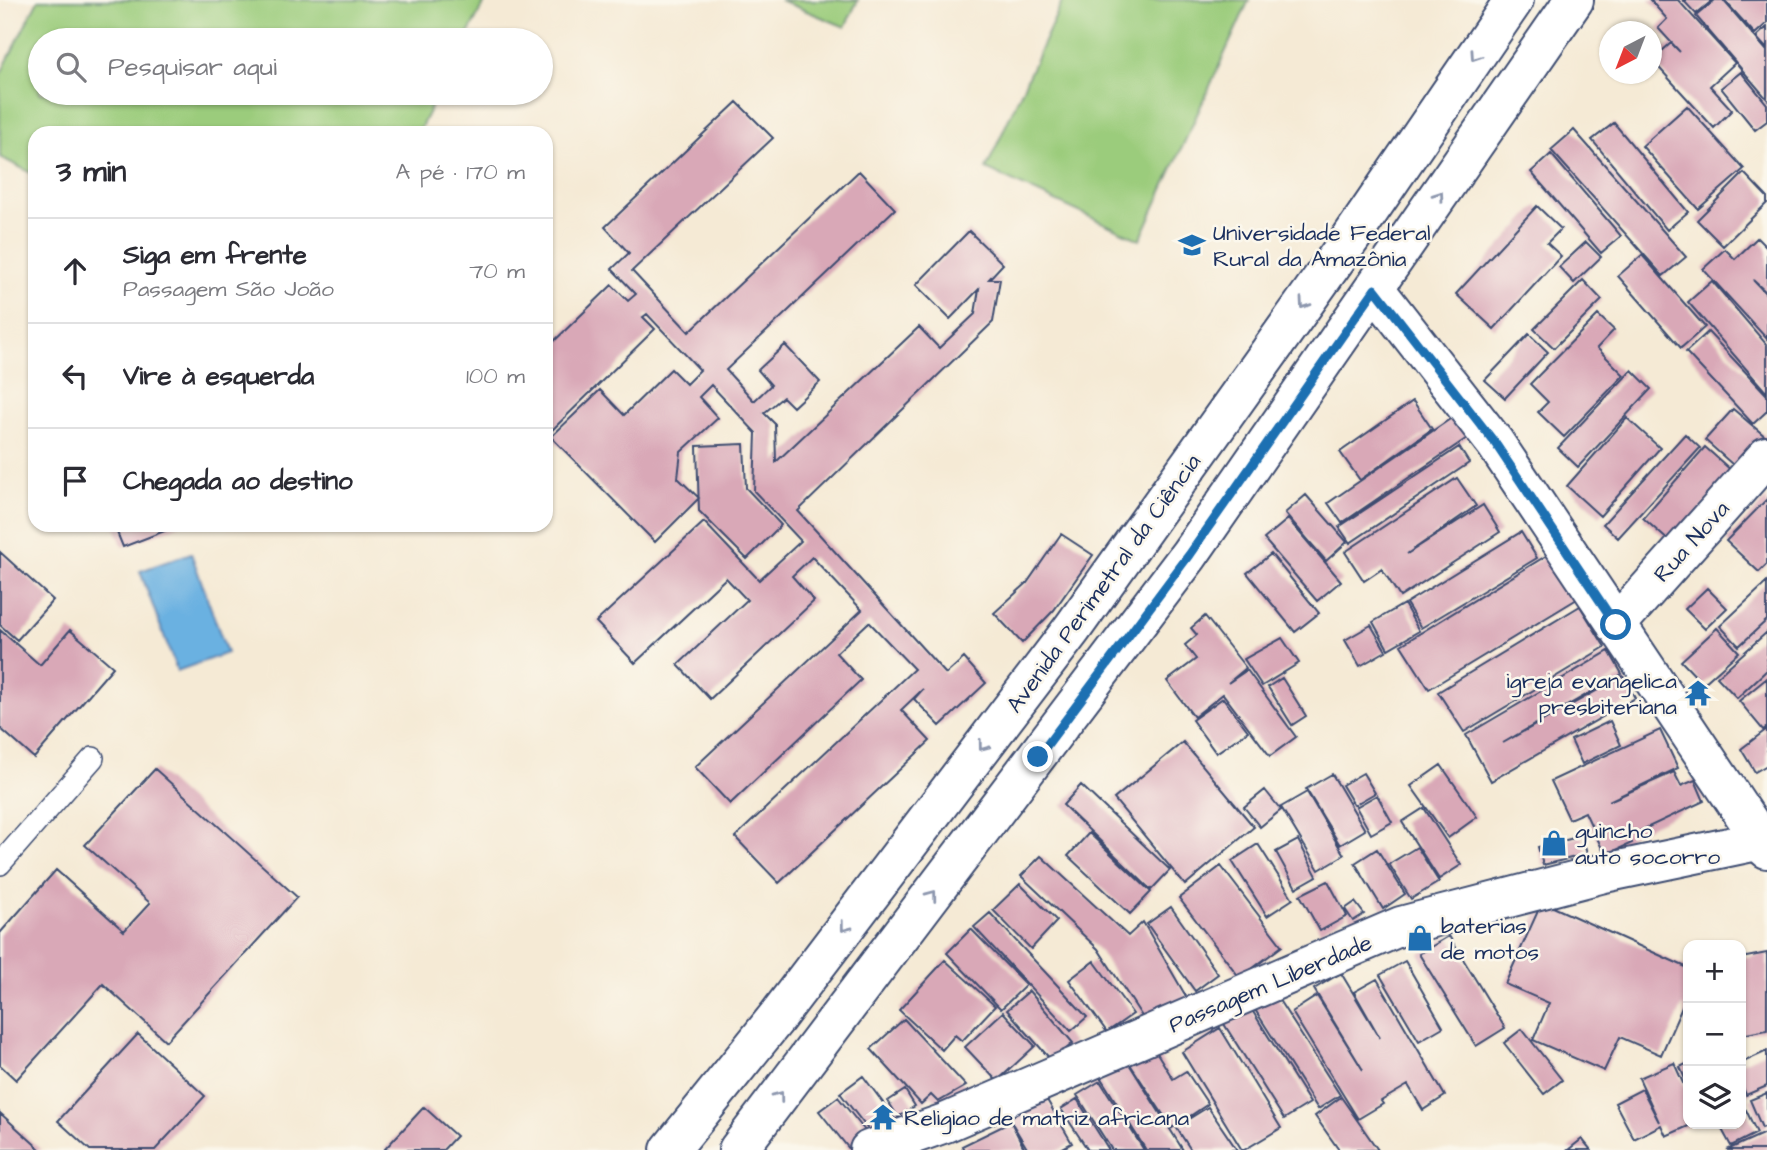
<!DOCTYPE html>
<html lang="pt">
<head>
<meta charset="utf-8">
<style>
	:root { --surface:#fff; --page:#f2f2f3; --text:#2b2b33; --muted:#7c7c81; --line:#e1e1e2 }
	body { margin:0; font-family:"Architects Daughter",sans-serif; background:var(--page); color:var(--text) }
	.controls { position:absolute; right:21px; bottom:21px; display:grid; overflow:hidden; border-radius:14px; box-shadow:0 2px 5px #0004 }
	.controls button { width:63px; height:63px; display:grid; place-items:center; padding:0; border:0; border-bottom:2px solid var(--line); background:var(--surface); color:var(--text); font:35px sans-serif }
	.compass { position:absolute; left:1599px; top:21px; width:63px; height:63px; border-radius:50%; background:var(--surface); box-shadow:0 2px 5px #0004; rotate:222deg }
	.stop { position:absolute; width:21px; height:21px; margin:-16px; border:5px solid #1f6fb2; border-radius:50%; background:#fff }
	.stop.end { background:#1f6fb2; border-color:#fff; box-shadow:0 2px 7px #0008 }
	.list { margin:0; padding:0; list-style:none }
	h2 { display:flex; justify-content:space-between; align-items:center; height:91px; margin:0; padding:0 28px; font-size:30px }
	h2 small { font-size:23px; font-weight:400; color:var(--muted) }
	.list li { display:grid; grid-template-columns:46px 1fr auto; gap:21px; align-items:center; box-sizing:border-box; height:105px; padding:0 28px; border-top:2px solid var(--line) }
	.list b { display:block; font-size:26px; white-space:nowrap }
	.list p { margin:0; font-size:23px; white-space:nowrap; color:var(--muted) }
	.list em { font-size:23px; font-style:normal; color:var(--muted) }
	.icon { flex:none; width:38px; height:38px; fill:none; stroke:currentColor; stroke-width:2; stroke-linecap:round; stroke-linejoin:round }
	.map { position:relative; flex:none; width:1767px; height:1150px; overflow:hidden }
	.search { position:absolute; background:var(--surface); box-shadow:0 2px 5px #0004; left:28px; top:28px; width:525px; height:77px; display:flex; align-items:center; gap:18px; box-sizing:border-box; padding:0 24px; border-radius:38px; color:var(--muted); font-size:26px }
	.panel { position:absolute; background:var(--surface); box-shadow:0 2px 5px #0004; left:28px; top:126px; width:525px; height:406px; border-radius:21px }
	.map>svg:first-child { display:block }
	.green { fill:#9bcc7c; stroke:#5b7e6d; stroke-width:2 }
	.water { fill:#6ab1e1; stroke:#4270a0; stroke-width:2 }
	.building { fill:#d9a8b7 }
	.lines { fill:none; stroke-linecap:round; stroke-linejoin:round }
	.lane-casing { stroke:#3c4b70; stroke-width:24 }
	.street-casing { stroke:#3c4b70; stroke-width:42 }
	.secondary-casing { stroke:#3c4b70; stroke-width:42 }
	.lane { stroke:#fff; stroke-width:21 }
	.street { stroke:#fff; stroke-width:38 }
	.secondary { stroke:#fff; stroke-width:38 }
	.oneway { stroke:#8d97ae }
	.route { stroke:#1f6fb2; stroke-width:9 }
	.labels { text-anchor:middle; stroke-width:5; stroke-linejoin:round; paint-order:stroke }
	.poi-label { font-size:23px; fill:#1b2f5e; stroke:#fbf7ec; text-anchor:start }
	.street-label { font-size:23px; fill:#1b2f5e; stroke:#fbf7ec }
</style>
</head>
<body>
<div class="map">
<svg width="1767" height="1150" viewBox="0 0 1767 1150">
	<rect width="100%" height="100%" fill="#fbf7ec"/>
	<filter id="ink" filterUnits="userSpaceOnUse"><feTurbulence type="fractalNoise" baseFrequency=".0143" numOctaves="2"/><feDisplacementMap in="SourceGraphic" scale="14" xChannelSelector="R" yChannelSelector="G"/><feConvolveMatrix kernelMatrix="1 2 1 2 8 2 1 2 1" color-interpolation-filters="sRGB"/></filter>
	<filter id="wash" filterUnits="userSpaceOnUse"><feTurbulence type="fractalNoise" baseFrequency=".00686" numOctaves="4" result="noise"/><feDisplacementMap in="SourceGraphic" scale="28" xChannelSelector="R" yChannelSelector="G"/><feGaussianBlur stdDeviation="1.57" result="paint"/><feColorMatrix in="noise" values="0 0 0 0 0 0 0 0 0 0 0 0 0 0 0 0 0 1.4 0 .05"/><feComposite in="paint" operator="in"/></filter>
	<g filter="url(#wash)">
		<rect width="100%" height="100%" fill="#f5ead5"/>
		<!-- green -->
		<path class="green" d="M38 0H486L465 40H40V93H438L418 133H35V175L0 157V75Z
			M780 0H858L845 27Z
			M1063 0H1249L1140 240 986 169Z"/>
		<!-- water -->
		<path class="water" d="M191 553 227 653 177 671 140 571Z"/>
		<g id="blocks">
			<!-- building -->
			<path class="building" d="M1650 0H1678L1735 63 1710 86 1732 110 1714 128 1652 60 1671 43 1680 52 1658 28 1667 19Z
				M1683 0H1713L1696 14Z
				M1715 0H1723L1767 51V99L1696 16Z
				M1724 0H1767V23L1755 34Z
				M1767 27V49L1756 37Z
				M1741 72 1767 104V121L1755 130 1721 88Z
				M737 102 773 138 632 271 689 332 859 171 895 209 726 370 754 401 771 385 758 370 785 345 820 382 793 407 783 397 764 413 775 424 776 462 919 327 939 348 975 314 979 289 950 319 916 285 969 231 1003 264 989 279H1000L993 322 798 511 946 674 964 658 986 683 940 726 914 699 923 689 901 710 930 741 779 883 735 837 914 669 869 622 836 653 861 680 730 804 695 767 862 610 812 557 792 576 814 601 710 699 678 665 747 600 726 578 635 663 596 622 704 522 759 580 801 541 754 491 756 433 711 385 699 397 718 418 681 452 678 478 699 498 655 542 551 437 600 390 624 415 671 369 686 384 700 370 647 314 643 317 655 329 546 436V349L612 285 628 301 636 294 612 269 629 253 605 227Z
				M1687 106 1744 169 1698 209 1642 146Z
				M1614 123 1688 212 1667 230 1592 140Z
				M1574 130 1686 257 1663 276 1551 150Z
				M1551 154 1621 236 1601 253 1531 172Z
				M1744 173 1767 197V203L1723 246 1697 220Z
				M1537 206 1561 229 1547 243 1561 256 1494 329 1456 294Z
				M1757 238 1767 248V293L1753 280 1767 295V339L1703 269 1725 249 1735 259Z
				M1586 242 1601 257 1574 283 1559 267Z
				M1642 255 1705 327 1681 348 1618 276Z
				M1583 280 1602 300 1554 348 1534 329Z
				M1712 281 1767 345V393L1688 302Z
				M1598 315 1614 330 1597 348 1624 375 1564 437 1538 412 1548 402 1530 384Z
				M1708 332 1767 395V411L1753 424 1686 352Z
				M1529 334 1548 352 1505 398 1485 380Z
				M1632 370 1651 389 1578 467 1558 448Z
				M1413 401 1432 429 1360 480 1340 452Z
				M1733 409 1767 438 1741 472 1705 440Z
				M1456 415 1470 436 1342 523 1328 503Z
				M1627 418 1660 448 1600 516 1567 486Z
				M1685 434 1700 448 1618 538 1603 524Z
				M744 444 746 488 781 525 747 559 699 511 697 446Z
				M1459 447 1469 463 1350 543 1339 527Z
				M1705 447 1733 472 1671 543 1643 518Z
				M1457 478 1476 506 1407 554 1483 505 1500 532 1400 597 1382 569 1364 581 1345 552Z
				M1306 495 1347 542 1326 561 1285 513Z
				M1767 499V564L1759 572 1726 541Z
				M1288 519 1341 581 1317 601 1264 539Z
				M114 525H180L123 547Z
				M1521 532 1537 558 1421 628 1406 603Z
				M1061 534 1093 555 1054 610 1022 643 994 613 1027 583Z
				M0 552 53 600 17 640 0 625Z
				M1271 554 1319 613 1295 632 1247 573Z
				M1549 554 1577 599 1429 689 1401 645Z
				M1767 582V620L1739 646 1720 626Z
				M1707 588 1727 608 1705 629 1685 609Z
				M1404 604 1419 631 1388 649 1373 622Z
				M1580 606 1605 647 1464 732 1438 692Z
				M1205 616 1246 668 1228 683 1247 670 1296 737 1270 756 1223 694 1194 717 1167 681 1196 659 1185 645 1197 635 1191 628Z
				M1371 625 1386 651 1360 666 1345 640Z
				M1717 628 1739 652 1703 684 1681 661Z
				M0 630 40 665 70 630 113 667 34 758 0 728Z
				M1767 632V670L1737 698 1717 677Z
				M1282 638 1299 663 1262 686 1244 659Z
				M1609 651 1622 674 1503 743 1623 676 1635 698 1491 781 1466 735Z
				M1282 678 1306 716 1292 725 1268 687Z
				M1767 678V727L1763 730 1739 701Z
				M1223 698 1248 731 1216 753 1192 720Z
				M1610 721 1621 745 1582 764 1571 740Z
				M1767 729V765L1755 772 1741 749Z
				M1660 730 1678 768 1609 801 1674 772 1681 786 1695 780 1704 801 1629 836 1632 843 1605 855 1585 812 1569 819 1551 781Z
				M1183 742 1254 827 1185 885 1114 799Z
				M1441 765 1477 817 1448 838 1411 786Z
				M155 769 297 897 166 1041 103 984 16 1080 0 1065V933L56 870 124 931 150 903 85 845Z
				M1363 773 1375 793 1354 805 1342 785Z
				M1332 774 1365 830 1340 845 1306 789Z
				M1081 785 1170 870 1151 890 1063 805Z
				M1265 790 1281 810 1260 827 1244 807Z
				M1307 792 1344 855 1319 870 1281 807Z
				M1377 795 1392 822 1371 834 1356 807Z
				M1424 808 1461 865 1439 879 1402 822Z
				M1089 833 1151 892 1130 914 1068 856Z
				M1582 836 1587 854 1543 865 1538 847Z
				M1298 840 1317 876 1296 888 1276 852Z
				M1258 844 1293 899 1267 916 1232 861Z
				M1417 847 1439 882 1411 899 1389 864Z
				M1377 849 1405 894 1383 909 1355 863Z
				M1041 856 1128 936 1143 922 1191 1005 1145 1021 1098 949 1021 876Z
				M1221 866 1282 946 1240 978 1179 898Z
				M1328 881 1347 916 1320 931 1300 895Z
				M1020 884 1057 921 1031 949 993 910Z
				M1355 902 1364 914 1353 921 1345 909Z
				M1542 902 1688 968V1027L1683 1005 1661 1055 1620 1037 1604 1071 1533 1040 1549 1003 1505 984Z
				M1171 907 1218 974 1195 991 1147 924Z
				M990 913 1087 1017 1071 1031 974 927Z
				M971 929 1026 985 1001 1009 947 953Z
				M1449 936 1505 1028 1476 1046 1419 954Z
				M1767 953V1030L1741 1035V958Z
				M945 960 995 1006 962 1041 955 1035 942 1050 899 1010Z
				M1094 961 1133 1014 1107 1032 1069 980Z
				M1405 961 1443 1027 1419 1041 1380 975Z
				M1341 973 1380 1038 1354 992 1377 979 1445 1096 1423 1110 1408 1085 1381 1101 1383 1104 1358 1119 1292 1012 1317 996 1363 1070 1314 989Z
				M1029 991 1073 1043 1052 1061 1007 1010Z
				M1275 994 1340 1095 1318 1109 1254 1008Z
				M1250 1007 1310 1103 1284 1119 1224 1024Z
				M1003 1012 1035 1046 997 1081 965 1047Z
				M904 1019 966 1086 938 1102 931 1095 921 1104 871 1049Z
				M1220 1028 1281 1128 1244 1150H1242L1182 1052Z
				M1522 1029 1562 1080 1544 1094 1504 1043Z
				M138 1034 205 1096 155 1150H90L58 1121Z
				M1152 1045 1173 1079 1186 1071 1208 1104 1172 1128 1128 1061Z
				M1767 1051V1086L1746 1095 1741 1082V1063Z
				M1126 1059 1183 1150H1146L1099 1075Z
				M1674 1063 1688 1094V1124H1693L1666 1136 1661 1125 1634 1139 1615 1103 1642 1089 1659 1122 1639 1078Z
				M1688 1063V1086L1680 1067Z
				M863 1076 896 1120 874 1137 840 1093Z
				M1100 1081 1144 1150H1112L1077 1095Z
				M905 1090 915 1106 898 1117 888 1101Z
				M1043 1093 1072 1143 1059 1150H1028L1006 1113Z
				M1767 1093V1126L1762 1128 1750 1100Z
				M838 1097 870 1137 853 1150H850L819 1111Z
				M1341 1097 1378 1150H1339L1315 1116Z
				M1077 1099 1109 1150H1088L1061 1109Z
				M424 1107 456 1136 443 1150H384Z
				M1208 1107 1237 1150H1191L1176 1127Z
				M1746 1110 1757 1133 1731 1146 1719 1124H1741V1113Z
				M0 1113 41 1150H0Z
				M1011 1122 1025 1150H964L962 1146Z
				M1767 1132V1150H1727Z
				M1582 1139 1591 1150H1568Z"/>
		</g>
	</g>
	<g filter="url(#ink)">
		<use href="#blocks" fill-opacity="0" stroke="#3c4b70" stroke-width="2"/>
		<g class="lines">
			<!-- lane casing -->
			<g class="lane-casing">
				<path id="lane" d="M0 864 93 758"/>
			</g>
			<!-- street casing -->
			<g class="street-casing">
				<path id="street" d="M1375 289 1495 443 1767 849
					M1616 625 1767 456
					M869 1150 945 1123 1401 926 1600 874 1767 839"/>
			</g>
			<!-- secondary casing -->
			<g class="secondary-casing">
				<path id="secondary" d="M670 1150 777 1017 1072 629 1353 235 1514 0
					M738 1150 1189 555 1574 0"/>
			</g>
			<!-- lane -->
			<use href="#lane" class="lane"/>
			<!-- street -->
			<use href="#street" class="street"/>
			<!-- secondary -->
			<use href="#secondary" class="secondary"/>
		</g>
		<!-- one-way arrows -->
		<defs><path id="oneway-chevron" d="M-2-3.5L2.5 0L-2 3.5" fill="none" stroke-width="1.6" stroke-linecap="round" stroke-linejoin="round" transform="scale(1.75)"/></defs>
		<g class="oneway">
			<use href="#oneway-chevron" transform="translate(1475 56) rotate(124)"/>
			<use href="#oneway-chevron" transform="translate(1439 196) rotate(-55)"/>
			<use href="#oneway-chevron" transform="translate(1304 304) rotate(125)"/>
			<use href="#oneway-chevron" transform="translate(983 746) rotate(127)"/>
			<use href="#oneway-chevron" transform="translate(932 895) rotate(-53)"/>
			<use href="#oneway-chevron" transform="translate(845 927) rotate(127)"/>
			<use href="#oneway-chevron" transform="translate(779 1096) rotate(-53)"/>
		</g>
	</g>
	<g class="lines" filter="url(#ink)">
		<!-- route -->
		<path class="route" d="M1038 757 1189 555 1375 289 1495 443 1616 625"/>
	</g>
	<!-- icons -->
	<defs>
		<g id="university-bare" transform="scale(2.1)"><path d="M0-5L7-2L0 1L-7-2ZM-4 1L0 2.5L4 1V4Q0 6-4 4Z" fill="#1f6fb2" stroke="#fbf7ec" stroke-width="2.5" paint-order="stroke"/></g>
		<g id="temple-bare" transform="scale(2.1)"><path d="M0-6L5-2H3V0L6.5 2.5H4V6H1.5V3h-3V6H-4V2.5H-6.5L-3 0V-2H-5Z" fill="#1f6fb2" stroke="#fbf7ec" stroke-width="2.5" paint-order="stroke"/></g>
		<g id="shop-bare" transform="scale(2.1)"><path d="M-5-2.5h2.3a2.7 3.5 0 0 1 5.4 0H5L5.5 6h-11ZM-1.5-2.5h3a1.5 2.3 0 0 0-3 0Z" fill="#1f6fb2" stroke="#fbf7ec" stroke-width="2.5" paint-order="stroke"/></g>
	</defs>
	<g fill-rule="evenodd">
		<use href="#university-bare" x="1192" y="245"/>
		<use href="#temple-bare" x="1698" y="693"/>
		<use href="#shop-bare" x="1554" y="843"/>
		<use href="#shop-bare" x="1420" y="938"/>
		<use href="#temple-bare" x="883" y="1117"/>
	</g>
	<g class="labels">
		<!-- poi labels -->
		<g class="poi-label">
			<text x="1213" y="240">Universidade Federal<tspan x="1213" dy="26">Rural da Amazônia</tspan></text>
			<text x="1677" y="688" text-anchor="end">igreja evangelica<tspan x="1677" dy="26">presbiteriana</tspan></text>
			<text x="1575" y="838">guincho<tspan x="1575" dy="26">auto socorro</tspan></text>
			<text x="1441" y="933">baterias<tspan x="1441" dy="26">de motos</tspan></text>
			<text x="904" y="1125">Religiao de matriz africana</text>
		</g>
		<!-- street labels -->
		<g class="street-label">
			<text transform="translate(1691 541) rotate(-48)" y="8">Rua Nova</text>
			<text transform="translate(1103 583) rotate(-54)" y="8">Avenida Perimetral da Ciência</text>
			<text transform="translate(1270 983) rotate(-23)" y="8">Passagem Liberdade</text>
		</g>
	</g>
</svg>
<div class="controls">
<button>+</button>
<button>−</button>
<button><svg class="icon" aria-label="layers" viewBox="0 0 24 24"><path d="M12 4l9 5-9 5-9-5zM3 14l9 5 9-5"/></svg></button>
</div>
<svg class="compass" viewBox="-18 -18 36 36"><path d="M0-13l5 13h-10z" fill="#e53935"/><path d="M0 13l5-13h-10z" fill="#7c7c81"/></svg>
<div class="stop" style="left:1616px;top:625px"></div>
<div class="stop end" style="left:1038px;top:757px"></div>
<div class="search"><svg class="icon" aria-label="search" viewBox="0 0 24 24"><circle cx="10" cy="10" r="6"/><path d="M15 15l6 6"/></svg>Pesquisar aqui</div>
<section class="panel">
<h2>3 min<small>A pé · 170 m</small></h2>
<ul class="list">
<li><svg class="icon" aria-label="ahead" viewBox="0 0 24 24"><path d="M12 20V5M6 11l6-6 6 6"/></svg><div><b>Siga em frente</b><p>Passagem São João</p></div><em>70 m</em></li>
<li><svg class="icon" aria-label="left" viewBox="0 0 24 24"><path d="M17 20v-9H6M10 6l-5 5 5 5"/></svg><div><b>Vire à esquerda</b></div><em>100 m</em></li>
<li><svg class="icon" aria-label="arrive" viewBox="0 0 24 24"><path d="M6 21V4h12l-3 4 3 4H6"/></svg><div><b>Chegada ao destino</b></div></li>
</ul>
</section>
</div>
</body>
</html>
